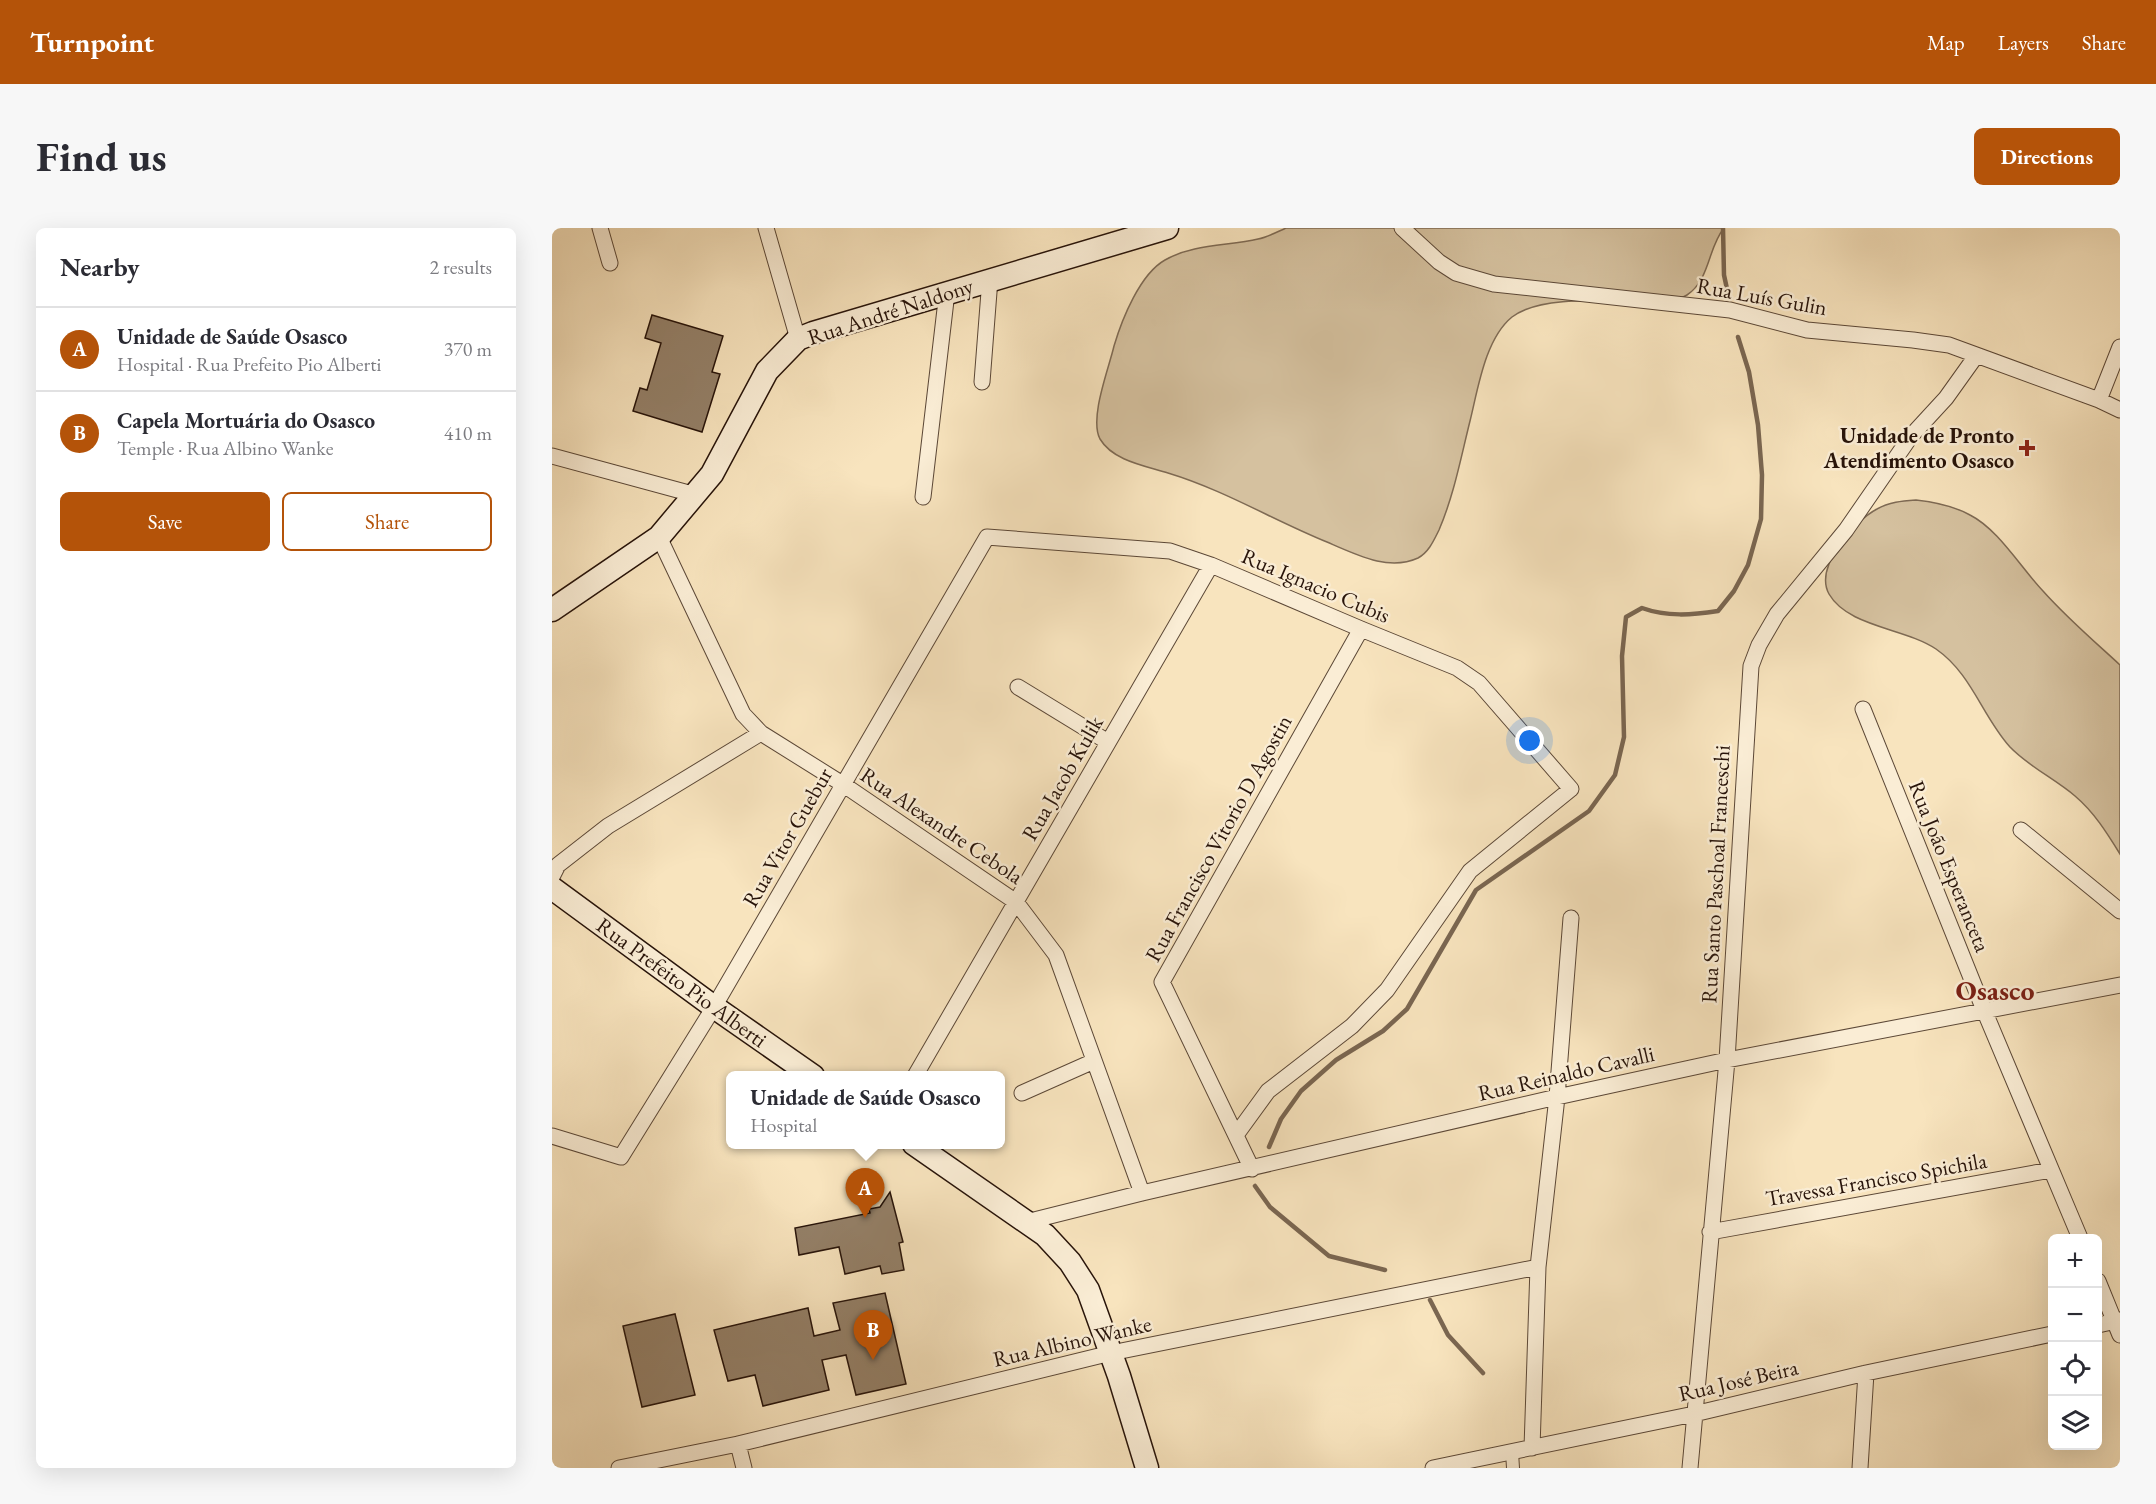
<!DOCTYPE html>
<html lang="en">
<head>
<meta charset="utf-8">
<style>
	:root { --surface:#fff; --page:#f7f7f7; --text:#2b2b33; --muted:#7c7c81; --line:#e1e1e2; --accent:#b45309 }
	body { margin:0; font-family:"EB Garamond",serif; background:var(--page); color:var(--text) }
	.controls { position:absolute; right:18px; bottom:18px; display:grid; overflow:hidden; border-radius:9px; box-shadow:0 6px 24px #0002 }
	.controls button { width:54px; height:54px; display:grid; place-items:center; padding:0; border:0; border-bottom:2px solid var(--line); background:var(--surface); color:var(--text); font:30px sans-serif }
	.you { position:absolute; left:978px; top:513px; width:21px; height:21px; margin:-15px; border:4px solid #fff; border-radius:50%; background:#1a73e8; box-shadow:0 0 0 9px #1a73e833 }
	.badge { display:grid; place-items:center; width:39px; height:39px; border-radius:50%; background:var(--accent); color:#fff; font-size:20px; font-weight:700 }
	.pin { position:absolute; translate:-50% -50px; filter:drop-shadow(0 2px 3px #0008) }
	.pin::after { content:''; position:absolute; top:32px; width:21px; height:18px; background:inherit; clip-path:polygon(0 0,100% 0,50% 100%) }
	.popup { position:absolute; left:174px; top:843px; width:279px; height:78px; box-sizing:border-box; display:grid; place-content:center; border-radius:9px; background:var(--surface); filter:drop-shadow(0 2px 4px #0005); font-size:20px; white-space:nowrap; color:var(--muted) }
	.popup b { font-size:22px; color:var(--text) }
	.popup::after { content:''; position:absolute; left:50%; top:100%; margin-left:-12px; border:12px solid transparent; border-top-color:var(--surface) }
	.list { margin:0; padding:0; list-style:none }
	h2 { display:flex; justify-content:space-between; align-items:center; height:78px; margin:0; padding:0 24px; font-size:26px }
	h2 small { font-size:20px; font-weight:400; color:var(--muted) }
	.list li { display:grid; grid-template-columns:39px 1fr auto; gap:18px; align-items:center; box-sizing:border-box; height:84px; padding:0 24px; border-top:2px solid var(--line) }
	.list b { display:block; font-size:22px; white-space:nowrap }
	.list p { margin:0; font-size:20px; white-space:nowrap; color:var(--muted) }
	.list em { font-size:20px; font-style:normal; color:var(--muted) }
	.actions { display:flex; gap:12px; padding:18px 24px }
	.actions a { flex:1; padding:14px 0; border:2px solid var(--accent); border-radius:9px; text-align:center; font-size:21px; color:var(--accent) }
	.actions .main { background:var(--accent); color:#fff }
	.icon { flex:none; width:33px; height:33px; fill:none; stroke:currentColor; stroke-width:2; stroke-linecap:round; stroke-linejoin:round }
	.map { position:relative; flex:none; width:1568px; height:1240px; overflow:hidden; border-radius:9px }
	header { display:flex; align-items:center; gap:36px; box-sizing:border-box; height:84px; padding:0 30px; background:var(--accent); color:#fff }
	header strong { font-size:28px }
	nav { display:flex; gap:33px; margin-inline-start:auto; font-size:21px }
	.intro { display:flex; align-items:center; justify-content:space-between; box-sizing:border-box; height:144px; padding:0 36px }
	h1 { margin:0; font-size:42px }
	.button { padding:15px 27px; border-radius:9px; background:var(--accent); color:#fff; font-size:21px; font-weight:700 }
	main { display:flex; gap:36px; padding:0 36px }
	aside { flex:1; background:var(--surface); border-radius:9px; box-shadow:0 6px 24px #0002 }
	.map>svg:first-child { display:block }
	.green { fill:#d5c19f; stroke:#7e6a54; stroke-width:1.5 }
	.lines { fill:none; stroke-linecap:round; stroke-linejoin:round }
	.stream { stroke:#7a6651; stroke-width:4.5 }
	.building { fill:#948068; stroke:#28140a; stroke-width:1.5 }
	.pedestrian-casing { stroke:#5c4837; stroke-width:14 }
	.minor-casing { stroke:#5c4837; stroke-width:17 }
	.secondary-casing { stroke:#28140a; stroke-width:25 }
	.pedestrian { stroke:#faedd5; stroke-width:12 }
	.minor { stroke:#faedd5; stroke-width:15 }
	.secondary { stroke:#faedd5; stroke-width:22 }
	.poi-dot { fill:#8f2418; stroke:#faedd5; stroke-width:2 }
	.labels { text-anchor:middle; stroke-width:5; stroke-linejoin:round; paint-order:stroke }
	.street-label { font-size:22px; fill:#28140a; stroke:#faedd5 }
	.poi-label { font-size:22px; font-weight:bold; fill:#28140a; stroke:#faedd5; text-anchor:end }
	.district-label { font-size:28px; font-weight:bold; fill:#7a1f14; stroke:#faedd5 }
</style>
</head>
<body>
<header>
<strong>Turnpoint</strong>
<nav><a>Map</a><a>Layers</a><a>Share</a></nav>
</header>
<div class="intro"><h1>Find us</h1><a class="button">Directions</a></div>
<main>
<aside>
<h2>Nearby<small>2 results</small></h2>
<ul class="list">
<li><span class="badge">A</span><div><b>Unidade de Saúde Osasco</b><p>Hospital · Rua Prefeito Pio Alberti</p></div><em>370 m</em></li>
<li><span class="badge">B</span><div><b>Capela Mortuária do Osasco</b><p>Temple · Rua Albino Wanke</p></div><em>410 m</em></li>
</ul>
<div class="actions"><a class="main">Save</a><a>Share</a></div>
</aside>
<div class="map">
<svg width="1568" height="1240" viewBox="0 0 1568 1240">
	<rect width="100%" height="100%" fill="#f8e4be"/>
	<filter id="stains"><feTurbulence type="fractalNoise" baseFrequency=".00333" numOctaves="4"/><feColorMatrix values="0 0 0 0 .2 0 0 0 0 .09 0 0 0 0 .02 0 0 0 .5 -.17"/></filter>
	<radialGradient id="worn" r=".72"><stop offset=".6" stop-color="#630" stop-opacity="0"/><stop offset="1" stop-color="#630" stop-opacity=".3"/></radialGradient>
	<!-- green -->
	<path class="green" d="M734 0H1172C1156 19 1158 52 1135 67 1124 74 1107 74 1095 74 1058 74 990 66 960 89 933 111 926 161 918 193 909 229 902 267 887 302 882 312 877 324 866 330 853 336 839 336 825 333 808 329 791 321 775 314 721 292 672 262 616 245 594 238 561 233 548 211 537 190 557 140 562 118 570 91 588 46 613 32 641 16 676 18 706 11 716 9 725 4 734 0Z
		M1364 272C1382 274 1402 278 1418 287 1446 301 1469 340 1491 363 1515 390 1542 413 1568 437V626C1555 605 1542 584 1523 568 1503 551 1476 538 1458 519 1430 488 1420 446 1384 421 1353 400 1296 399 1277 366 1262 339 1302 293 1325 281 1337 274 1350 273 1364 272Z"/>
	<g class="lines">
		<!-- stream -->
		<path class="stream" d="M1171 0 1172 47 1175 61
			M717 919 729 891 749 863 784 832 831 803 855 781 924 662 1037 583 1063 547 1072 509 1070 428 1074 389 1090 380C1115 389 1140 387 1166 383L1182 363 1196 337 1209 291 1210 247 1206 197 1197 144 1186 109
			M703 958 718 979 777 1028 833 1042
			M878 1072 896 1107 931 1145"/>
	</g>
	<!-- building -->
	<path class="building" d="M100 87 171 108 160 144 168 146 150 204 81 183 88 160 95 162 109 115 93 110Z
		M338 964 351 1014 347 1015 352 1042 330 1046 328 1038 293 1046 287 1019 247 1027 243 1000 318 985 317 981 328 979Z
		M333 1065 354 1156 304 1167 294 1127 270 1132 277 1162 211 1178 203 1147 176 1153 162 1102 256 1080 262 1108 288 1102 281 1075Z
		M123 1086 143 1167 90 1179 71 1098Z"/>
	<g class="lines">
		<!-- pedestrian casing -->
		<g class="pedestrian-casing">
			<path id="pedestrian" d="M960 1224 961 1240"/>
		</g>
		<!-- minor casing -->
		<g class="minor-casing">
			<path id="minor" d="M48 0 58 35
				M214 0 246 111
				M850 0 887 34 904 45 942 56 1178 82 1255 102 1361 112 1397 117 1547 172 1568 182
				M430 154 438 51
				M1547 172 1568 119
				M0 228 144 267
				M371 269 395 64
				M107 309 191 486 209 505 292 557 464 674 504 727 590 965
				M466 459 556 514
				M1311 481 1432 782 1528 1010
				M1469 602 1568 683
				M0 649 6 637 56 598 209 505
				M363 848 659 337
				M470 865 542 833
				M0 908 69 929 162 779 435 309 618 323 659 337 809 401 905 440 927 455 1019 561 918 643 835 762 800 798 716 863 684 907
				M700 941 610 754 809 401
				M474 994 590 965 1005 869 1175 832 1568 757
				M1158 1004 1499 942
				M1546 1053 1568 1107
				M1546 1097 1568 1092
				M186 1216 192 1240
				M980 1220 986 1039 1005 869 1019 690
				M67 1240 186 1216 559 1125 986 1039
				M881 1240 1142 1186 1314 1145 1500 1106
				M1138 1240 1175 832 1199 438 1207 417 1225 386 1294 302 1359 208 1394 170 1424 128
				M1308 1240 1314 1145"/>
		</g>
		<!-- secondary casing -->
		<g class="secondary-casing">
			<path id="secondary" d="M0 382 107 309 160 246 215 143 246 111 261 105 615 0
				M0 660 162 779 261 848
				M362 916 493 1007 518 1034 536 1062 567 1148 595 1240"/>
		</g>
		<!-- pedestrian -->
		<use href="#pedestrian" class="pedestrian"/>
		<!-- minor -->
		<use href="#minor" class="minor"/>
		<!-- secondary -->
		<use href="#secondary" class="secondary"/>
	</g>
	<!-- markers -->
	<path class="poi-dot" d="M1472 211h6v6h6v6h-6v6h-6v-6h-6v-6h6z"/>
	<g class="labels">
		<!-- street labels -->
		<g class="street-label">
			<text transform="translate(1210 68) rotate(10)" y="8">Rua Luís Gulin</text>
			<text transform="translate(338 83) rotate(-18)" y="8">Rua André Naldony</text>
			<text transform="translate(764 357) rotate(23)" y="8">Rua Ignacio Cubis</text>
			<text transform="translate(510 550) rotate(-60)" y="8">Rua Jacob Kulik</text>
			<text transform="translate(390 597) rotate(34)" y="8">Rua Alexandre Cebola</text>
			<text transform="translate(235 609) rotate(-60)" y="8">Rua Vitor Guebur</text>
			<text transform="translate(666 610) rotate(-61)" y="8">Rua Francisco Vitorio D Agostin</text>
			<text transform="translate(1398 638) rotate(68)" y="8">Rua João Esperanceta</text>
			<text transform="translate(1163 646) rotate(-87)" y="8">Rua Santo Paschoal Franceschi</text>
			<text transform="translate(130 754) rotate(36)" y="8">Rua Prefeito Pio Alberti</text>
			<text transform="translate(1014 845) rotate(-13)" y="8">Rua Reinaldo Cavalli</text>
			<text transform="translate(1324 951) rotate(-10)" y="8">Travessa Francisco Spichila</text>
			<text transform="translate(520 1113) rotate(-13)" y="8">Rua Albino Wanke</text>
			<text transform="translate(1186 1152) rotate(-13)" y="8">Rua José Beira</text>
		</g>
		<!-- poi labels -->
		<g class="poi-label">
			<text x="1462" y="215">Unidade de Pronto<tspan x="1462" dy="25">Atendimento Osasco</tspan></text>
		</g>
		<!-- district labels -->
		<g class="district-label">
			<text x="1443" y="772">Osasco</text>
		</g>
	</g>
	<rect width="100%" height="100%" filter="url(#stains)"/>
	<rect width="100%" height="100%" fill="url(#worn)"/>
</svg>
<div class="controls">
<button>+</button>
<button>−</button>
<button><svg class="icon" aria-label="locate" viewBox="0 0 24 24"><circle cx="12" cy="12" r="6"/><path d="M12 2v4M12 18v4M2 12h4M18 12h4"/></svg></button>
<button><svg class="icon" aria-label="layers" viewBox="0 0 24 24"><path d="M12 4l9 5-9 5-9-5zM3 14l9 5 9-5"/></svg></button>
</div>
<div class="you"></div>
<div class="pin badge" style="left:313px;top:990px">A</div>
<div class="popup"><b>Unidade de Saúde Osasco</b>Hospital</div>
<div class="pin badge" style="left:321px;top:1132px">B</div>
</div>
</main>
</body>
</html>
